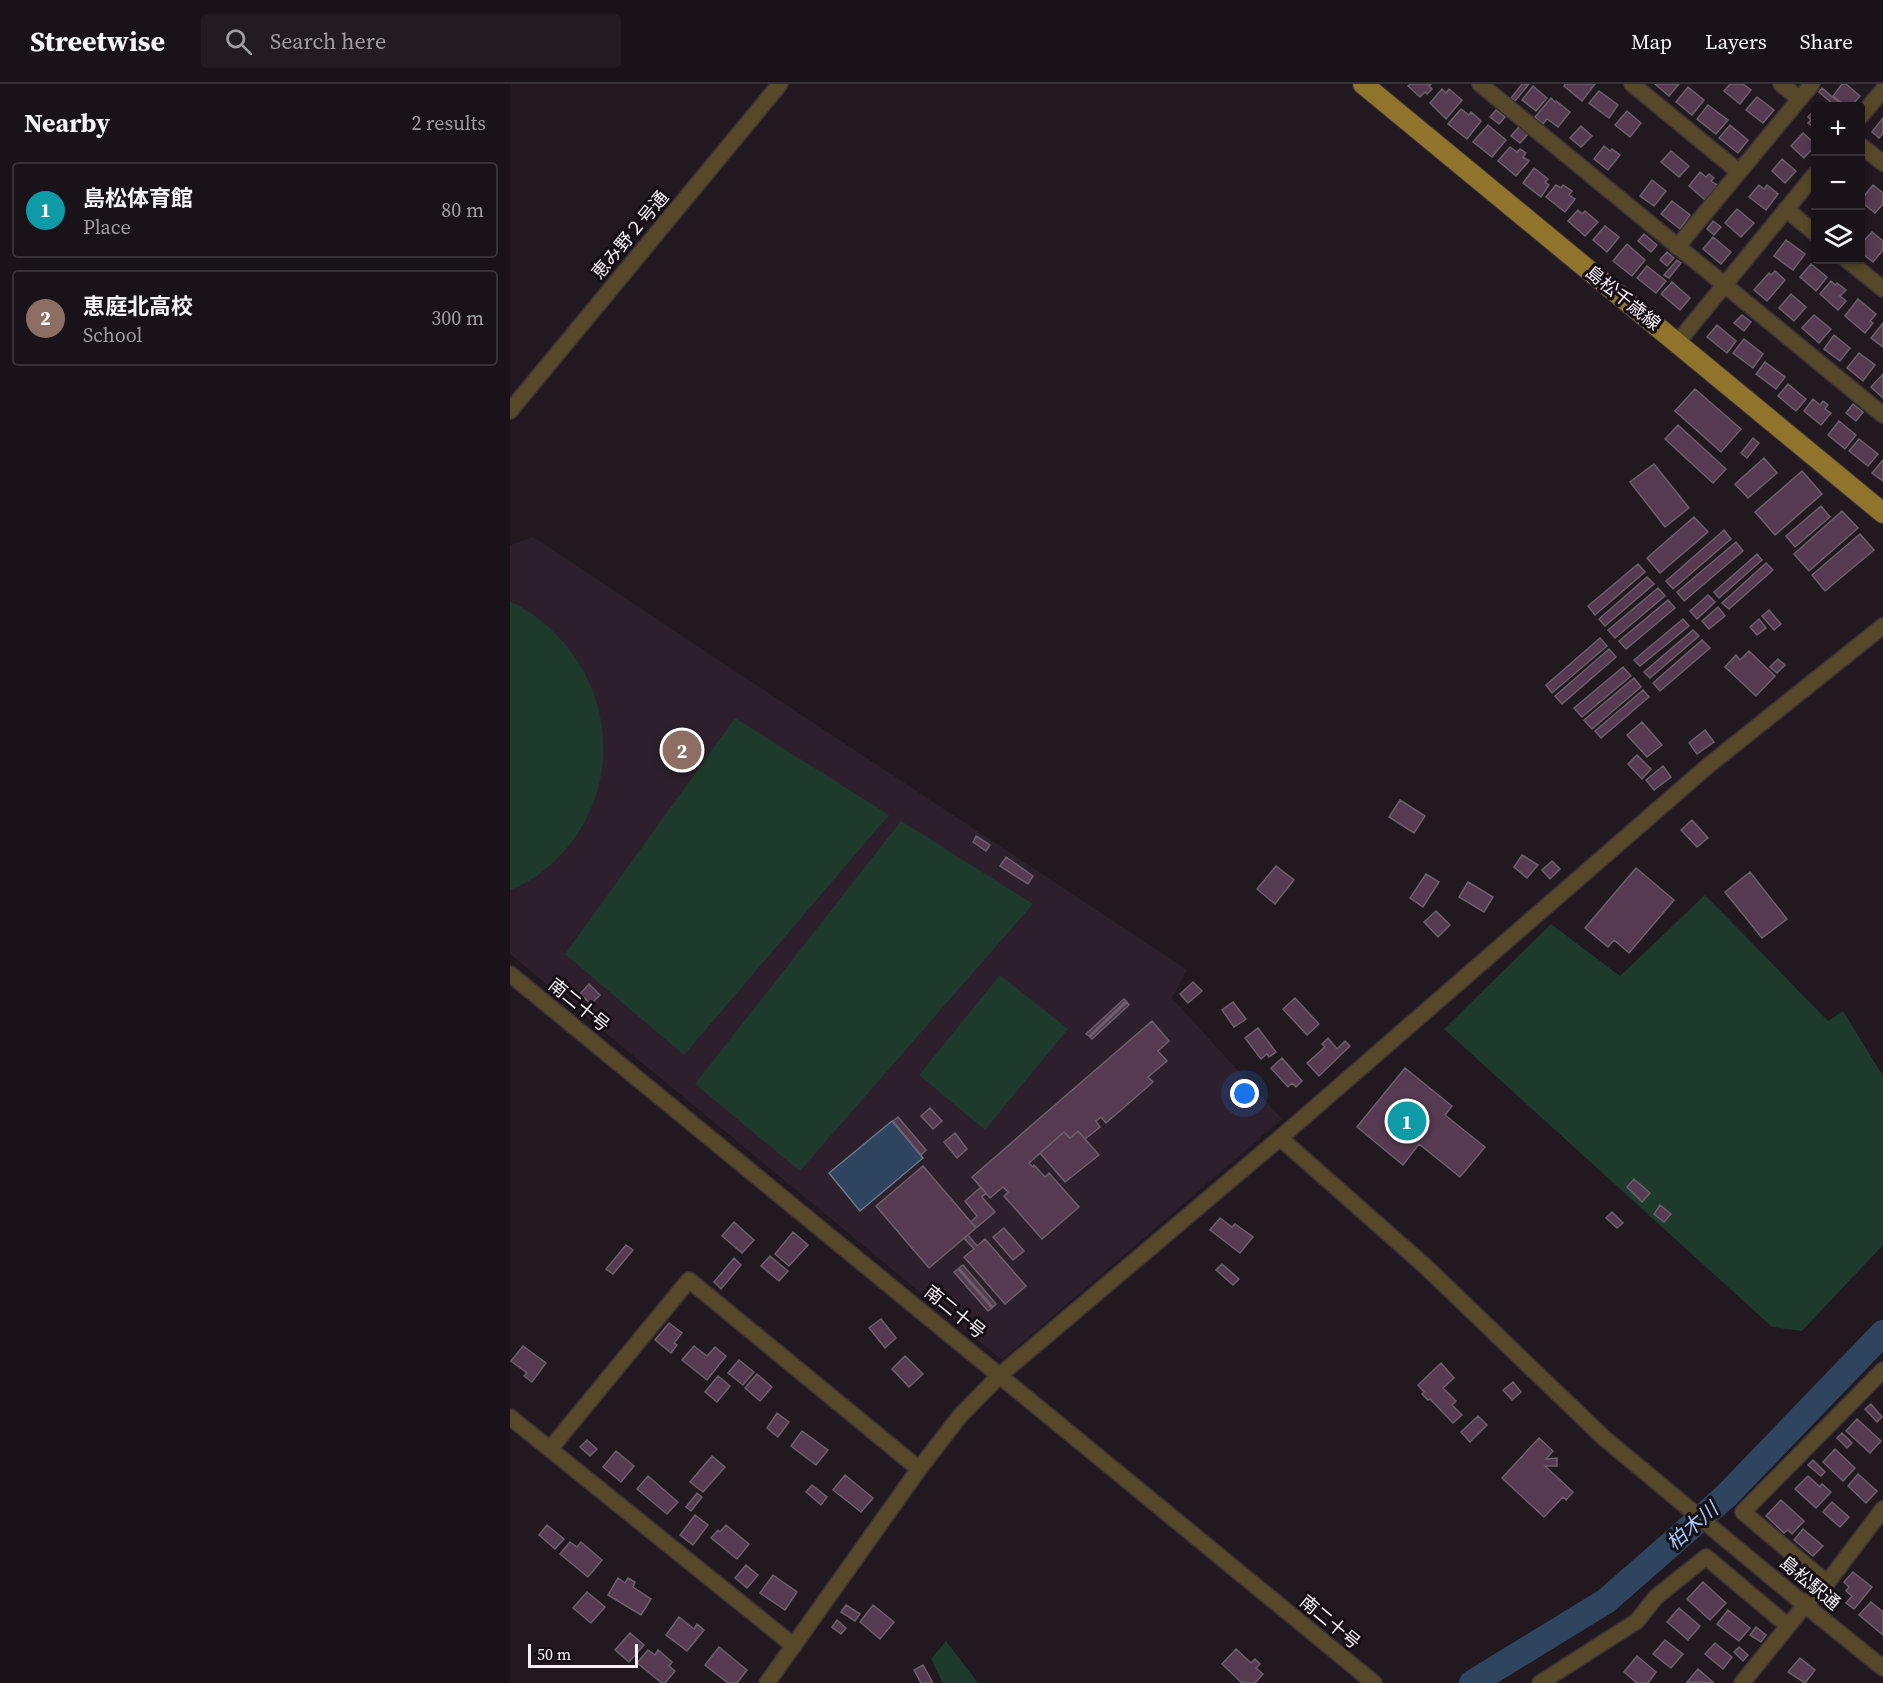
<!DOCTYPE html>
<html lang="en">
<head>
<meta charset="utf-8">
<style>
	:root { --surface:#191218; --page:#221b21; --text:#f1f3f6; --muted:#9f9ea2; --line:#373237; --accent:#ea580c }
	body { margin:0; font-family:"Source Serif 4","Noto Sans JP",serif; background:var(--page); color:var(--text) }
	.controls { position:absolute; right:18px; top:18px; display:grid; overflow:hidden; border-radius:6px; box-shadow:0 3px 9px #0003 }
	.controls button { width:54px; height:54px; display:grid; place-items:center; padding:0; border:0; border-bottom:2px solid var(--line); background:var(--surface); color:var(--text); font:30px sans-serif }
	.scale { position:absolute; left:18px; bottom:15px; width:110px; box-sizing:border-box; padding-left:6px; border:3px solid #f7f1f6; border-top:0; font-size:16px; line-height:21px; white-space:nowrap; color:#f7f1f6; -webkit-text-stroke:4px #170f16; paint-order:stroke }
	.you { position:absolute; left:735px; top:1010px; width:21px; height:21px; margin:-15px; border:4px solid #fff; border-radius:50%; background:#1a73e8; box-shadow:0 0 0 9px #1a73e833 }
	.badge { display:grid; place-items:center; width:39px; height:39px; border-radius:50%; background:var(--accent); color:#fff; font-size:20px; font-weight:700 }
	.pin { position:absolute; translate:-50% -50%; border:3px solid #fff; box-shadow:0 2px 6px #0006 }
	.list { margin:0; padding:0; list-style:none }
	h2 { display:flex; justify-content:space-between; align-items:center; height:78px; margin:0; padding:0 24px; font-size:26px }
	h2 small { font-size:20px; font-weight:400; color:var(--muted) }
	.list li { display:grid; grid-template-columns:39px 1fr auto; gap:18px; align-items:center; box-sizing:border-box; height:96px; margin:0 12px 12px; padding:0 12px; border:2px solid var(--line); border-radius:6px }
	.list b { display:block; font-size:22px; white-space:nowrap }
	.list p { margin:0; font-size:20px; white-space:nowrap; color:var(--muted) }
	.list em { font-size:20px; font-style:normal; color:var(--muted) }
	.icon { flex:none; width:33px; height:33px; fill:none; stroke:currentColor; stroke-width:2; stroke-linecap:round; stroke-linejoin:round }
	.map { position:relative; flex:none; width:1373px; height:1599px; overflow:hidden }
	header { display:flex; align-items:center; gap:36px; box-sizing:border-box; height:84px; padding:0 30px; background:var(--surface); border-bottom:2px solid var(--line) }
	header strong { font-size:28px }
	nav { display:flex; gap:33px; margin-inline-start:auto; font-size:21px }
	.search { width:420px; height:54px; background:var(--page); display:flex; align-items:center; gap:15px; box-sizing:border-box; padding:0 21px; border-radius:6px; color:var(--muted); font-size:22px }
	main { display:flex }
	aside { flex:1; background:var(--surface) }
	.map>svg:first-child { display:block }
	.built { fill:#2d202c }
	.green { fill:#1e3a2c }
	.water { fill:#2f445f; stroke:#6b788c; stroke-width:1.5 }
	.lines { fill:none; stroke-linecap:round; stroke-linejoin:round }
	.river { stroke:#2f445f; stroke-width:26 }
	.building { fill:#553a52; stroke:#6b616a; stroke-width:1.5 }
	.minor-casing { stroke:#3b323a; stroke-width:18 }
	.major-casing { stroke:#3b323a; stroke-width:22 }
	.minor { stroke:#564828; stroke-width:15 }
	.major { stroke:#91742c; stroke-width:20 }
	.labels { text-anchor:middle; stroke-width:6; stroke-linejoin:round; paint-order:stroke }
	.street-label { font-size:18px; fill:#f7f1f6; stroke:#170f16 }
	.water-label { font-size:20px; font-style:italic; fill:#a3cafd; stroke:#170f16 }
</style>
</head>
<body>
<header>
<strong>Streetwise</strong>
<div class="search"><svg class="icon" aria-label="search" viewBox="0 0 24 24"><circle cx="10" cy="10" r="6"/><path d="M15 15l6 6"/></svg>Search here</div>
<nav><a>Map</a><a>Layers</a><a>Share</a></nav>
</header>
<main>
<aside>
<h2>Nearby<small>2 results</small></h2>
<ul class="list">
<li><span class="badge" style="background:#0f9aa8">1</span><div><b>島松体育館</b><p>Place</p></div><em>80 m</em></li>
<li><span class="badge" style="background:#8d6e63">2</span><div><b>恵庭北高校</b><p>School</p></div><em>300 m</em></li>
</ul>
</aside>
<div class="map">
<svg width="1373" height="1599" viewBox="0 0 1373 1599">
	<rect width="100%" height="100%" fill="#211820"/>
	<!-- built -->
	<path class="built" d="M23 453 677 886 662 914 772 1035 492 1276 0 870V461Z"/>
	<!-- green -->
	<path class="green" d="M0 517C89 561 123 672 64 755 48 777 26 796 0 806Z
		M225 634 379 731 174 971 55 870Z
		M391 737 523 820 290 1087 185 1000Z
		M1195 811 1318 937 1333 927 1373 992V1161L1292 1247 1262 1243 934 945 1041 840 1110 892Z
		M490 891 558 945 475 1046 409 991Z
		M436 1557 468 1599H433L421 1575Z"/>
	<!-- water -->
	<path class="water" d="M382 1037 413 1074 350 1127 319 1089Z"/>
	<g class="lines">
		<!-- river -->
		<path class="river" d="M962 1599 1096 1517 1216 1412 1373 1249"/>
	</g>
	<!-- building -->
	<path class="building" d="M900 0H921L919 2 922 5 917 10 915 8 910 13 898 2Z
		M1012 0H1019L1005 17 1001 14Z
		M1055 0H1085L1072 17 1054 2Z
		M1145 0H1169L1159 12Z
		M1220 0H1233L1241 6 1230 20 1214 7Z
		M1332 0H1336L1350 12 1341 22H1336L1323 12Z
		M1023 2 1037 14 1026 27 1012 16Z
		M1178 3 1194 16 1182 31 1166 18Z
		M1312 4 1333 22H1325L1309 8Z
		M932 5 936 9 939 5 952 16 936 35 920 19Z
		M1089 7 1108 21 1099 34 1079 19Z
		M1247 13 1264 26 1253 39 1236 26Z
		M1041 14 1045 18 1046 17 1060 28 1048 43 1037 35 1033 40 1025 33Z
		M1198 21 1218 36 1206 50 1187 35Z
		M1306 24V45L1298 39 1301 36 1298 33Z
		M951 25 959 31 961 28 971 37 957 55 938 40Z
		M986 26 995 33 989 40 980 33Z
		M1117 27 1131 39 1120 53 1105 41Z
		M1373 34V49L1369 54 1362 48Z
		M978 41 996 56 982 73 963 58Z
		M1220 41 1238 56 1228 69 1209 54Z
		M1071 42 1082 52 1071 63 1060 54Z
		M1009 43 1018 50 1010 59 1001 52Z
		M1293 49 1306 61 1294 74 1281 62Z
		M1094 62 1100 67 1102 65 1110 71 1098 86 1084 75Z
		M1000 63 1007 68 1010 65 1016 69 1013 73 1019 77 1006 92 988 77Z
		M1161 67 1179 82 1169 93 1151 78Z
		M1272 75 1286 87 1275 99 1262 87Z
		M1024 84 1038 95 1035 98 1039 101 1031 113 1013 99Z
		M1190 88 1196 93 1199 90 1204 94 1201 97 1207 101 1195 116 1179 102Z
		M1142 96 1156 107 1144 122 1130 112Z
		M1046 101 1051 104 1053 101 1062 107 1059 111 1065 115 1055 128 1036 113Z
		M1249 101 1254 105 1257 101 1268 110 1256 126 1239 113Z
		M1363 101 1373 109V120L1365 129 1350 117Z
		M1162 117 1180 131 1170 145 1151 130Z
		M1227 125 1244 139 1231 153 1215 139Z
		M1068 126 1072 130 1075 127 1088 138 1075 152 1058 137Z
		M1203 137 1211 143 1204 151 1197 145Z
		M1095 142 1109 153 1097 168 1083 156Z
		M1362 148 1373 157V166L1363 178 1350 168V161Z
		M1134 150 1147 161 1141 168 1128 157Z
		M1203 153 1221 168 1211 180 1193 165Z
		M1276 156 1295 170 1283 186 1264 172Z
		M1117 160 1135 176 1122 192 1103 177Z
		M1157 168 1164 174 1157 182 1150 176Z
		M1167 176 1171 179 1159 194 1154 191Z
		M1301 180 1317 193 1306 207 1290 193Z
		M1137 182 1156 197 1146 209 1127 194Z
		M1265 187 1275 196 1257 217 1244 206 1259 189 1261 191Z
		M1321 197 1325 201 1327 199 1336 206 1330 212 1336 217 1328 226 1310 210Z
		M1162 198 1180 214 1170 226 1151 210Z
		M1281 210 1296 223 1284 237 1269 224Z
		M1348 215 1366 230 1360 237 1363 239 1355 249 1335 232Z
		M1232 231 1241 238 1234 247 1224 239Z
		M1304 231 1321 245 1309 259 1292 244Z
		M1373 239V263L1361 254Z
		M1207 241 1226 257 1217 269 1197 253Z
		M1324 251 1340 264 1330 277 1314 265Z
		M1234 255 1253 270 1243 284 1223 269Z
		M1349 269 1365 281 1353 297 1337 284Z
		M1255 278 1275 293 1266 305 1246 290Z
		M1373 290V314L1361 303Z
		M1278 300 1296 315 1286 327 1268 312Z
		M1185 305 1231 345 1211 368 1165 327Z
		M1303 315 1310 321 1313 317 1318 321 1315 325 1321 329 1311 341 1294 327Z
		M1343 320 1353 328 1346 337 1336 329Z
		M1329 337 1346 351 1335 365 1318 351Z
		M1168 341 1216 385 1203 399 1155 355Z
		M1243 354 1249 359 1237 374 1231 369Z
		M1349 355 1368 370 1358 382 1339 367Z
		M1254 374 1267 389 1238 414 1225 400Z
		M1373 376V397L1362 389Z
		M1144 380 1179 424 1155 443 1120 398Z
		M1292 387 1312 410 1265 451 1245 428Z
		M1311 422 1320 433 1285 463 1276 452Z
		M1332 427 1348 444 1299 487 1284 470Z
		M1184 433 1198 448 1150 489 1137 474Z
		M1214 446 1221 455 1163 505 1156 497Z
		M1350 450 1364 466 1315 507 1302 491Z
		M1226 458 1233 467 1174 517 1167 508Z
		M1247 470 1252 476 1209 514 1204 508Z
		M1256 479 1263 486 1219 525 1212 519Z
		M1128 480 1135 488 1085 531 1078 522Z
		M1137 493 1144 500 1095 542 1089 535Z
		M1148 504 1155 512 1105 554 1098 546Z
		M1198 511 1205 518 1187 535 1180 527Z
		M1158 516 1165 524 1116 565 1109 557Z
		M1208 523 1215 532 1199 545 1192 537Z
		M1259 526 1271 540 1264 546 1252 532Z
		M1173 535 1179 542 1130 582 1124 576Z
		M1249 535 1256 544 1247 551 1240 543Z
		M1183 546 1189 552 1140 594 1134 588Z
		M1090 554 1097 562 1042 609 1036 601Z
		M1192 556 1200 564 1150 607 1143 599Z
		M1099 565 1106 573 1052 620 1045 612Z
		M1239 567 1265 592 1246 612 1215 583 1226 571 1230 576Z
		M1268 575 1275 581 1267 589 1260 583Z
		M1113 583 1121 592 1072 633 1064 624Z
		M1124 594 1131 603 1082 645 1074 636Z
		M1133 606 1139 613 1091 654 1085 647Z
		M1132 638 1152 661 1137 673 1117 651Z
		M1195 646 1204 658 1187 670 1179 659Z
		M1127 671 1141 685 1132 695 1118 680Z
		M1153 682 1161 693 1144 706 1136 696Z
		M890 716 915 732 904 749 879 733Z
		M1182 736 1198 754 1187 763 1171 746Z
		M466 752 480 761 476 767 463 758Z
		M1012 771 1028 781 1017 794 1004 783Z
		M496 773 523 792 518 800 490 782Z
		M1042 777 1050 785 1040 795 1032 786Z
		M766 782 784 796 765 820 747 805Z
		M1126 784 1164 816 1119 869 1104 856 1098 863 1075 844Z
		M1240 788 1277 835 1252 854 1215 808Z
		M916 790 929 798 913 823 900 814Z
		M958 798 983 813 974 828 949 813Z
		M926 827 940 841 928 853 914 838Z
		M683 898 692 907 678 919 670 910Z
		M79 900 90 911 81 920 70 910Z
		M785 914 809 940 797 951 773 925Z
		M614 915 616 917 579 952 576 950Z
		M617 918 619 921 582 955 580 953Z
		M723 918 736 935 724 943 712 926Z
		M642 937 659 957 648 967 657 977 638 993 643 998 596 1039 591 1033 586 1037 590 1043 575 1055 568 1047 560 1054 554 1048 519 1079 523 1083 524 1081 535 1093 539 1089 569 1123 532 1155 494 1112 498 1108 493 1103 480 1114 462 1093Z
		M748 944 766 968 759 973 757 970 751 975 735 954Z
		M818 954 827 965 835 957 840 962 809 992 797 979 815 963 812 960Z
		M772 974 792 997 786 1003 782 999 778 1003 761 984Z
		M895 984 942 1022 935 1031 975 1063 950 1093 909 1060 893 1081 847 1043Z
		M420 1024 432 1037 423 1045 411 1032Z
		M388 1033 416 1066 411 1071 383 1037Z
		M568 1047 589 1071 555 1098 530 1069 554 1048 560 1054Z
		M445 1049 457 1065 447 1074 434 1058Z
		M413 1082 466 1144 419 1184 366 1122Z
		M1124 1095 1140 1109 1132 1118 1117 1103Z
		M471 1103 476 1109 472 1113 485 1128 466 1144 461 1138 467 1132 455 1117Z
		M1150 1121 1161 1130 1154 1138 1144 1130Z
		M1102 1128 1113 1139 1107 1144 1096 1134Z
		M710 1134 722 1143 725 1140 743 1153 730 1169 700 1146Z
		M224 1138 244 1156 232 1169 212 1152Z
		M494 1144 514 1167 503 1176 483 1153Z
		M283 1148 298 1161 279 1182 265 1170Z
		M458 1151 467 1162 475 1155 516 1202 495 1220 454 1173 464 1165 454 1154Z
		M116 1161 123 1166 103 1190 96 1185Z
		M260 1172 278 1187 269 1197 251 1182Z
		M224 1174 231 1181 211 1205 204 1198Z
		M712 1180 729 1195 723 1201 706 1186Z
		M453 1181 486 1220 483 1223 449 1184Z
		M448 1185 482 1224 478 1227 444 1188Z
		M371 1235 386 1254 375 1264 359 1244Z
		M159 1239 172 1249 164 1259 167 1261 161 1269 145 1256Z
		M13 1262 36 1279 22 1298 14 1292 17 1289 1 1277Z
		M184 1262 197 1272 205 1263 216 1272 197 1296 172 1276Z
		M395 1272 413 1290 399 1303 382 1285Z
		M229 1276 244 1288 233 1301 218 1289Z
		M931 1279 944 1294 933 1304 946 1317 942 1321 952 1331 943 1339 920 1315 918 1316 912 1310 914 1308 908 1301Z
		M247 1290 262 1303 250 1317 235 1304Z
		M208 1292 220 1302 207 1318 195 1308Z
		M1003 1298 1011 1308 1002 1316 993 1306Z
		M1361 1320 1372 1333 1367 1338 1355 1325Z
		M267 1329 279 1338 268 1353 257 1344Z
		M968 1332 977 1341 960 1358 951 1348Z
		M1347 1335 1371 1357 1360 1369 1336 1347Z
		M292 1347 318 1366 306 1381 281 1362Z
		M1332 1349 1342 1359 1337 1364 1327 1354Z
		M1029 1354 1043 1367 1036 1375 1047 1374V1382H1035L1063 1408 1056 1416 1053 1413 1034 1433 992 1394Z
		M77 1356 87 1365 80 1372 70 1363Z
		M1325 1365 1345 1384 1333 1397 1313 1378Z
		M106 1367 124 1382 111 1398 93 1383Z
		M202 1372 215 1383 193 1408 180 1398Z
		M1303 1376 1315 1388 1311 1392 1298 1381Z
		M1348 1390 1367 1407 1356 1419 1338 1402Z
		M335 1391 363 1414 351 1428 323 1406Z
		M138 1392 168 1418 157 1430 127 1405Z
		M1298 1392 1310 1403 1312 1400 1321 1408 1306 1424 1285 1405Z
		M302 1401 317 1413 311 1421 296 1408Z
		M187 1409 192 1413 181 1427 176 1423Z
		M1271 1416 1294 1437 1282 1450 1278 1446 1274 1449 1256 1432Z
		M1322 1418 1339 1433 1330 1443 1313 1428Z
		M185 1431 198 1441 183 1461 170 1451Z
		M37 1441 54 1455 45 1465 29 1451Z
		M216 1441 239 1460 227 1475 201 1454 208 1446 210 1448Z
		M1293 1445 1313 1462 1303 1472 1284 1456Z
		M60 1458 67 1463 71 1458 92 1476 78 1493 50 1470Z
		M236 1481 248 1491 237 1504 225 1494Z
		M1343 1488 1362 1503 1344 1525 1336 1519 1342 1512 1336 1507 1339 1503 1334 1498Z
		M263 1491 287 1508 275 1526 250 1509Z
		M108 1494 115 1499 118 1494 125 1498 123 1503 141 1515 131 1531 98 1511Z
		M1193 1498 1216 1519 1200 1536 1177 1515Z
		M77 1508 95 1523 81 1539 63 1524Z
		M1361 1518 1373 1528V1551L1349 1531Z
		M336 1521 350 1530 345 1537 331 1528Z
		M363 1521 384 1538 370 1555 350 1538Z
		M1169 1524 1190 1542 1178 1556 1157 1538Z
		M1218 1526 1240 1544 1229 1557 1207 1540Z
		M169 1533 184 1545 187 1540 194 1546 177 1567 156 1551Z
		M327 1536 336 1544 331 1550 322 1543Z
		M1246 1543 1256 1551 1251 1558 1240 1551Z
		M120 1549 134 1561 119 1578 105 1566Z
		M1155 1556 1173 1570 1161 1584 1143 1570Z
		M1205 1559 1222 1573 1213 1585 1195 1570Z
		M209 1563 237 1586 227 1599H218L195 1581Z
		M1229 1563 1238 1571 1233 1577 1224 1568Z
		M726 1565 741 1579 745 1575 750 1580 746 1584 753 1590 745 1599H732L712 1580Z
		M138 1566 145 1571 148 1566 162 1578 159 1582 165 1587 155 1599H152L127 1579Z
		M1127 1572 1146 1588 1138 1599H1127L1114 1588Z
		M1290 1574 1305 1586 1295 1599 1278 1588Z
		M413 1581 423 1599H411L404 1586Z
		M1188 1585 1203 1598V1599L1177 1598Z"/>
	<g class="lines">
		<!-- minor casing -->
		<g class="minor-casing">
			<path id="minor" d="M970 0 1373 331
				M1122 0 1229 88
				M1271 0 1290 15
				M1350 33 1373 6
				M1350 61 1373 79
				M1276 125 1306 150
				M1167 163 1302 0
				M1337 176 1373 205
				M1167 259 1306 89
				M0 327 270 0
				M0 890 864 1599
				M770 1054 915 1182 1094 1354 1295 1521 1373 1584
				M0 1333 284 1562
				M40 1365 179 1196 409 1385
				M1317 1499 1233 1428 1373 1286
				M257 1599 409 1385 450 1332 490 1291 770 1054 1199 681 1373 542
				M1030 1599 1127 1537 1146 1513 1196 1473 1278 1542
				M1232 1599 1295 1521 1317 1499 1373 1425"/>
		</g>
		<!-- major casing -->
		<g class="major-casing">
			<path id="major" d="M853 0 1373 429"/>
		</g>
		<!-- minor -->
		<use href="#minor" class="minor"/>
		<!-- major -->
		<use href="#major" class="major"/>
	</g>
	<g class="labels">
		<!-- street labels -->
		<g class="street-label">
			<text transform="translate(120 151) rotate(-50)" y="6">恵み野２号通</text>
			<text transform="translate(1113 214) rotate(39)" y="6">島松千歳線</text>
			<text transform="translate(69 921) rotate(39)" y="6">南二十号</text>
			<text transform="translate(445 1228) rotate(39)" y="6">南二十号</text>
			<text transform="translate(1300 1499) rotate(40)" y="6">島松駅通</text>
			<text transform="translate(820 1538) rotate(40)" y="6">南二十号</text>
		</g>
		<!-- water labels -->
		<g class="water-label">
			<text transform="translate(1182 1442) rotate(-41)" y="7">柏木川</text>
		</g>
	</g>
</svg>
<div class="controls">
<button>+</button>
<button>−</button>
<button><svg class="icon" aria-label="layers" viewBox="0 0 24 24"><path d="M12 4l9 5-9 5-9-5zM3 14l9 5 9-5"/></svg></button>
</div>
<div class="scale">50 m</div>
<div class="you"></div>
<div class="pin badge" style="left:897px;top:1037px;background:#0f9aa8">1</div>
<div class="pin badge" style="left:172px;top:666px;background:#8d6e63">2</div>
</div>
</main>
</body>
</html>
